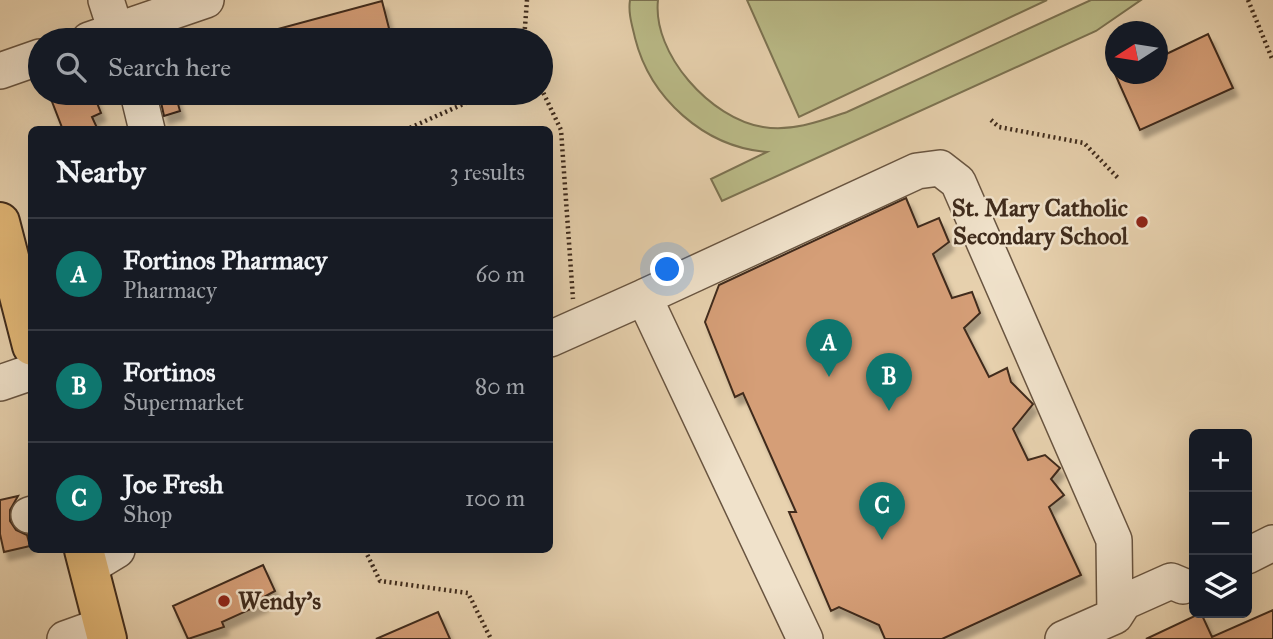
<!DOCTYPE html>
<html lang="en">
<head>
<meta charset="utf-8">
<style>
	:root { --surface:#171b24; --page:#242831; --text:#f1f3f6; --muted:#9ea1a6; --line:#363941; --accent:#0f766e }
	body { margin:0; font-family:"IM FELL Great Primer",serif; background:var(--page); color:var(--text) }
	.controls { position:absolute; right:21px; bottom:21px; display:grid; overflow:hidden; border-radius:10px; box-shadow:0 7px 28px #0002 }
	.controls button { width:63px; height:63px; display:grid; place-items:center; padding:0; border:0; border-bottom:2px solid var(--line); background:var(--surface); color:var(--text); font:35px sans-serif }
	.compass { position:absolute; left:1105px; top:21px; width:63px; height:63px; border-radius:50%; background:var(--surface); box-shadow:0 7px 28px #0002; rotate:258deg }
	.you { position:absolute; left:668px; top:270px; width:24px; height:24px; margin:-18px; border:5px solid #fff; border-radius:50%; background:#1a73e8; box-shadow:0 0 0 10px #1a73e833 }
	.badge { display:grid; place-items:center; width:46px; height:46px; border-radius:50%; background:var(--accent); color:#fff; font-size:23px; font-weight:700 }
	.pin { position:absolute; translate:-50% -58px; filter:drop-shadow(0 2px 4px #0008) }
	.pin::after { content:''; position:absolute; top:37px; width:24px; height:21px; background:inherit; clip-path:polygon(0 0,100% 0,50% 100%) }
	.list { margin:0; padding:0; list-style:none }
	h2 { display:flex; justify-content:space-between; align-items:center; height:91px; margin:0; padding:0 28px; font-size:30px }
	h2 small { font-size:23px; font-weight:400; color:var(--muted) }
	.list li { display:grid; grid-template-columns:46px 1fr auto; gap:21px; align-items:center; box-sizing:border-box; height:112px; padding:0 28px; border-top:2px solid var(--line) }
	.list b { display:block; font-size:26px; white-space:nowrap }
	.list p { margin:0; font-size:23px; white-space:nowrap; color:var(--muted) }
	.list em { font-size:23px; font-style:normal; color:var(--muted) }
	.icon { flex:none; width:38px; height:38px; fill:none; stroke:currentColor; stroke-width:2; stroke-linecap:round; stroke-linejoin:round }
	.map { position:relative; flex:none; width:1273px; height:639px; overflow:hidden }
	.search { position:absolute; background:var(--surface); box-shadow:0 7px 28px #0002; left:28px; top:28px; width:525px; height:77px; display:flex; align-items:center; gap:18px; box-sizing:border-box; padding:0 24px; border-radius:38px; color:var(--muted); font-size:26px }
	.panel { position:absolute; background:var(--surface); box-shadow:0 7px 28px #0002; left:28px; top:126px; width:525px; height:427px; border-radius:10px }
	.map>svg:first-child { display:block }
	.pitch { fill:#babb88; stroke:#7c7352; stroke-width:2 }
	.building { fill:#d59e77; stroke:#3f2b1c; stroke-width:2; filter:url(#shadow) }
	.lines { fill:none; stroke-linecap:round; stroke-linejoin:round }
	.minor-casing { stroke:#695541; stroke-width:38 }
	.major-casing { stroke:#3f2b1c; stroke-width:42 }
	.path { stroke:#3f2b1c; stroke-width:4.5; stroke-dasharray:2 3.5; stroke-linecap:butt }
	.minor { stroke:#f0e2cb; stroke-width:35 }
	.major { stroke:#e4b978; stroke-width:38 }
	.poi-dot { fill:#8f2418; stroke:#f0e2cb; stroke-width:2.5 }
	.labels { text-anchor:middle; stroke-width:5; stroke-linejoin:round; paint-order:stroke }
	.poi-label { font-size:24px; font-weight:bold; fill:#3f2b1c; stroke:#f0e2cb; text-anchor:end }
</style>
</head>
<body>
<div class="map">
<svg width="1273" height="639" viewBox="0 0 1273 639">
	<defs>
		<filter id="shadow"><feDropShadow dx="4.5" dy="8" stdDeviation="2" flood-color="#0004"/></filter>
	</defs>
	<rect width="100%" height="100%" fill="#e8d2af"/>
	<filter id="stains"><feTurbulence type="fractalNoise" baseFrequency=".00286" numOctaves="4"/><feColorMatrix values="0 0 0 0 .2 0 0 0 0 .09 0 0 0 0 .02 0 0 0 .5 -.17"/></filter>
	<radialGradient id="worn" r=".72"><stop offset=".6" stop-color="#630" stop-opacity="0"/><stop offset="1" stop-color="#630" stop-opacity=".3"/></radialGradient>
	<!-- pitch -->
	<path class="pitch" d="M630 0H658C652 54 711 119 763 127 792 132 821 121 847 112L1091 0H1141L1096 31 722 201 711 179 767 152C704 147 650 98 635 38 632 25 628 13 630 0Z
		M747 0H1047L799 117Z"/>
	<!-- building -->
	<path class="building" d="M382 1 392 40H263V33Z
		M1208 34 1233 88 1140 130 1115 74H1158V58Z
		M67 93H77L80 99 93 93 101 113 92 117 98 130H63L51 99Z
		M159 93H175L180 111 164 116Z
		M906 198 918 227 939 218 949 242 933 254 952 298 972 292 980 313 964 328 989 377 1007 368 1011 382 1033 404 1013 429 1028 460 1045 455 1060 468 1051 479 1064 495 1049 507 1081 575 942 639H885L879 625 839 607 831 611 789 512H796L743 393 735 397 705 322 719 285Z
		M18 496 10 510V521L16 530 27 535 30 546 4 552 0 534V500Z
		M263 565 275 591 262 598 264 603 222 622 224 627 188 639 173 606Z
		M1273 610V639H1146L1201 613 1212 637Z
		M438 612 450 639H376Z"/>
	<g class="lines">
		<!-- minor casing -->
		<g class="minor-casing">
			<path id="minor" d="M106 0 116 31
				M89 40 206 0
				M0 71 40 57
				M138 93 147 130
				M644 297 917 171 940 168 958 182 1114 540 1115 616
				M550 339 644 297 805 639
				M0 383 32 372
				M29 515 32 514
				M1247 556 1273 543
				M89 567 117 550
				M65 639 104 625
				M1063 639 1115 616 1124 602 1171 581 1183 586"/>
		</g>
		<!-- major casing -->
		<g class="major-casing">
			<path id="major" d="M0 222 32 346
				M84 550 107 639"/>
		</g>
		<!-- path -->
		<path class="path" d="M1248 0 1273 61
			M524 40 527 0
			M541 88 561 130 573 299
			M991 120 999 127 1084 143 1119 179
			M405 130 488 93
			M365 550 380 581 468 593 491 639"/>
		<!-- minor -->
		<use href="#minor" class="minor"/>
		<!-- major -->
		<use href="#major" class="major"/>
	</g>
	<!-- markers -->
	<g class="poi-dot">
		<circle cx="1142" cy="222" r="7"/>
		<circle cx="224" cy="601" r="7"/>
	</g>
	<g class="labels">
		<!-- poi labels -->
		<g class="poi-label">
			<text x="1128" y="216">St. Mary Catholic<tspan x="1128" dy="28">Secondary School</tspan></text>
			<text x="238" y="609" text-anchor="start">Wendy's</text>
		</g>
	</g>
	<rect width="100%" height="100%" filter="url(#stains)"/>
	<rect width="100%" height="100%" fill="url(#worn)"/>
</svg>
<div class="controls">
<button>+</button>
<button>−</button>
<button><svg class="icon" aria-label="layers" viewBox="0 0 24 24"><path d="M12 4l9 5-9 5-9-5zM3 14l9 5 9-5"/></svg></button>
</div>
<svg class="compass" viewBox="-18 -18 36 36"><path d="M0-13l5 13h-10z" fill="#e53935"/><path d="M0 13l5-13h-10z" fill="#9ea1a6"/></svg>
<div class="you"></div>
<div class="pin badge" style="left:829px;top:377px">A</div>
<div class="pin badge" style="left:889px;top:411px">B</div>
<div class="pin badge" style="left:882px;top:540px">C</div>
<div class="search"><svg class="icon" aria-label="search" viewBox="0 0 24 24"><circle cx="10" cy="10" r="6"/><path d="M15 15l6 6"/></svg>Search here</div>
<section class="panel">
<h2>Nearby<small>3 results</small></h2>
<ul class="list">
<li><span class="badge">A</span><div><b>Fortinos Pharmacy</b><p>Pharmacy</p></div><em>60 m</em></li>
<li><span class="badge">B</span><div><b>Fortinos</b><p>Supermarket</p></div><em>80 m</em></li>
<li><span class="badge">C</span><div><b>Joe Fresh</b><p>Shop</p></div><em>100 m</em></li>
</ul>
</section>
</div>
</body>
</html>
